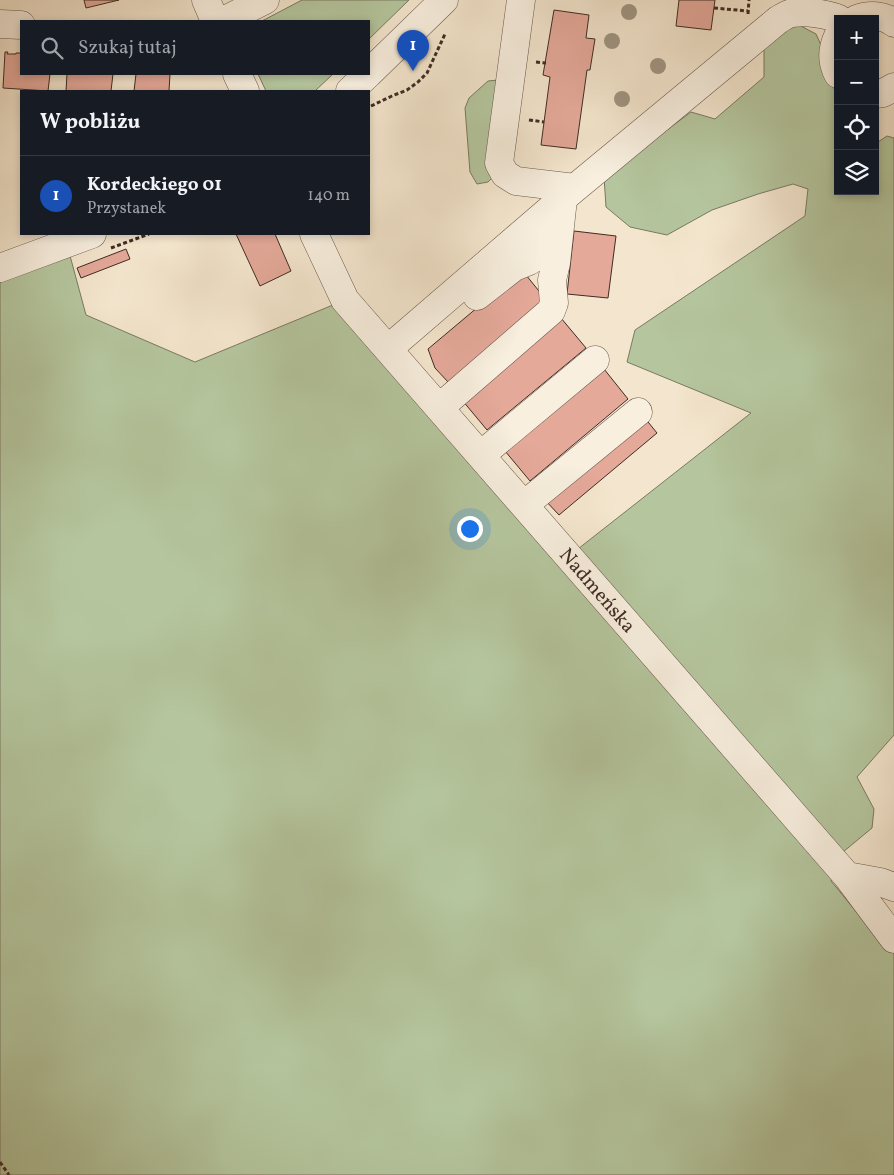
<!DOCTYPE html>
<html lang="pl">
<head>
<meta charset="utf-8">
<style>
	:root { --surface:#171b24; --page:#242831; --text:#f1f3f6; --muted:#9ea1a6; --line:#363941; --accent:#2563eb }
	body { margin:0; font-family:Vollkorn,serif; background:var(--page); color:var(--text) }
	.controls { position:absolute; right:15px; top:15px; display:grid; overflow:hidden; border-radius:0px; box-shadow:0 2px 8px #0003 }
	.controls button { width:45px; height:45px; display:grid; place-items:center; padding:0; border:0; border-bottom:1px solid var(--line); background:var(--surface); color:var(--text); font:25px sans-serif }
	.you { position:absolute; left:469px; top:528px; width:18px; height:18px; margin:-12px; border:4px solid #fff; border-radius:50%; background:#1a73e8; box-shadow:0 0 0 8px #1a73e833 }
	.badge { display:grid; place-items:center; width:32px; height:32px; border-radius:50%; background:var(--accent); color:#fff; font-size:16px; font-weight:700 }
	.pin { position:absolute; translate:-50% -41px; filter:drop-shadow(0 1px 2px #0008) }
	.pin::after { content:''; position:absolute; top:26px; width:18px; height:15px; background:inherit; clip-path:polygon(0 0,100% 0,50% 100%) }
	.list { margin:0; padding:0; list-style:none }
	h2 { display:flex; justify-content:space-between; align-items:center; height:65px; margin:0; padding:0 20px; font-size:21px }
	h2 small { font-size:16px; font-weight:400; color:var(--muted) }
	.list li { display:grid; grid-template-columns:32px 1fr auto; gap:15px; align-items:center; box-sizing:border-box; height:80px; padding:0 20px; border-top:1px solid var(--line) }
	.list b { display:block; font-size:19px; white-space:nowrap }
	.list p { margin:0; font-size:16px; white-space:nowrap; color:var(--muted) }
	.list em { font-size:16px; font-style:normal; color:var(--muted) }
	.icon { flex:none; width:28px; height:28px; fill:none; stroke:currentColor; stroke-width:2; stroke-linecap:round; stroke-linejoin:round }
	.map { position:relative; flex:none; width:894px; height:1175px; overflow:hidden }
	.search { position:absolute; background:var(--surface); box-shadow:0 2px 8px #0003; left:20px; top:20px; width:350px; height:55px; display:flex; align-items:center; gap:12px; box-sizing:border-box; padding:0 18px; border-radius:0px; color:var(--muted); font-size:19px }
	.panel { position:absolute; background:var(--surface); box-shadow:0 2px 8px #0003; left:20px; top:90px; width:350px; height:145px; border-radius:0px }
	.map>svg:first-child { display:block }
	.green { fill:#b5c69e; stroke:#7a7962 }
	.building { fill:#e5a99a; stroke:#3e2c25 }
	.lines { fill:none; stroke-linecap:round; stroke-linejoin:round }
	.minor-casing { stroke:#6c5a4f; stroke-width:29 }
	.path { stroke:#3e2c25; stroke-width:3; stroke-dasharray:4 2.5; stroke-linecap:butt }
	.minor { stroke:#f8efdf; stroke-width:28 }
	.tree { fill:#a09582 }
	.labels { text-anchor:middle; stroke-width:5; stroke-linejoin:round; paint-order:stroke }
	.street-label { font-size:20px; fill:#3e2c25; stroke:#f8efdf }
</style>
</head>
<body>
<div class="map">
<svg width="894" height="1175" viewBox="0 0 894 1175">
	<rect width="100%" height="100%" fill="#f4e6ce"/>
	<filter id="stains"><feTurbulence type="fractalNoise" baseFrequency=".004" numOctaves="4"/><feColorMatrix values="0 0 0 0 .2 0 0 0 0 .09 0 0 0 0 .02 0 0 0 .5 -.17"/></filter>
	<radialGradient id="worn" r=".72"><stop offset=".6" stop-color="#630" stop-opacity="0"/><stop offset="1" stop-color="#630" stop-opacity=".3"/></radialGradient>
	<!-- green -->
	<path class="green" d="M302 0H409L369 39V21H262Z
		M795 23 816 34 825 54 824 72 834 88 838 97V191H875V144L887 136 894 138V735L857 777 874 809 872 828 843 852 831 881 887 949 894 941V1175H0V279L69 252 86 315 195 362 345 300 569 556 751 413 627 362 635 330 805 216 808 189 793 184 758 194 712 210 667 235 630 227 606 207 604 177 691 112 715 119 764 77V44Z
		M258 74H333L315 91H266Z
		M498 80 494 176 488 182 477 184 470 172 465 108 469 98 488 81Z"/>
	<!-- building -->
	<path class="building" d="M84 0H119L86 8Z
		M679 0H715L711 30 676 26Z
		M554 10 589 15 586 38 595 39 590 70H587L576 149 541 145 550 77 543 75Z
		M5 52H8L7 54H16V53H21V74H50L48 91 3 88Z
		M67 74H113L111 91H66Z
		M136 74H170L169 91H134Z
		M574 231 616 236 608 298 567 294Z
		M236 234H275L291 271 260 286Z
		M126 249 130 259 81 278 77 268Z
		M522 270 547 301 449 383 435 368 428 349Z
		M561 318 586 348 487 430 462 400Z
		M604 369 628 399 530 481 505 451Z
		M644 417 657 433 559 515 545 500Z"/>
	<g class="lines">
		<!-- minor casing -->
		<g class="minor-casing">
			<path id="minor" d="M206 0 215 21
				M857 19C869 14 884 15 894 23
				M223 21 265 0
				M0 24 21 25
				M838 36C832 49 831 61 838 74
				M369 73 444 0
				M237 74 245 91
				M350 91 368 74
				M875 94 883 93 894 87
				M575 188 778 20C783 17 788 13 793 13 805 11 828 14 839 19
				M314 234 345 300 847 876 894 939
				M0 268 92 234
				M477 296 514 267 529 261 541 253 550 242 559 225
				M388 349 575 188 516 181 505 174 499 163 521 0
				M439 408 551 311 554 303 552 280 556 263 563 199
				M481 455 595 360
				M524 505 638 412
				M847 876 880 882 894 887"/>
		</g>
		<!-- path -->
		<path class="path" d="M714 8 748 11
			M748 14 749 0
			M536 62 546 63
			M371 106 392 96 407 90 418 82 427 73 445 34
			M529 120 544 122
			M111 248 149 234
			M0 1162 9 1175"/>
		<!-- minor -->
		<use href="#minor" class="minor"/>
	</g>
	<!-- trees -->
	<g class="tree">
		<circle cx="629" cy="12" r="8"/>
		<circle cx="612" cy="41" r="8"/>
		<circle cx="658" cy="66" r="8"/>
		<circle cx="622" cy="99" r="8"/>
	</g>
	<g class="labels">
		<!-- street labels -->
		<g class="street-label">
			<text transform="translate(598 590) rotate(49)" y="7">Nadmeńska</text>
		</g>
	</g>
	<rect width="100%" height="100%" filter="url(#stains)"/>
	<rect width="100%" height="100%" fill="url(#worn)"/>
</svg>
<div class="controls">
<button>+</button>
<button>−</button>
<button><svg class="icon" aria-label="locate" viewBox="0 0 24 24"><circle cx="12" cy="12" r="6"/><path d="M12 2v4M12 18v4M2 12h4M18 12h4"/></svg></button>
<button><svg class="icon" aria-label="layers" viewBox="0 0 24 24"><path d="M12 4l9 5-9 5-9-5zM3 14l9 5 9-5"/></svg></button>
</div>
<div class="you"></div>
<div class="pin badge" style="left:413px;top:71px;background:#1a4fb4">1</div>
<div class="search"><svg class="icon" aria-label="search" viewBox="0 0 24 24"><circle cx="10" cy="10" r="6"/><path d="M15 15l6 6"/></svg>Szukaj tutaj</div>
<section class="panel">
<h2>W pobliżu<small></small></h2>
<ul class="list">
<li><span class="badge" style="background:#1a4fb4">1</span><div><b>Kordeckiego 01</b><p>Przystanek</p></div><em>140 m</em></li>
</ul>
</section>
</div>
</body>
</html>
